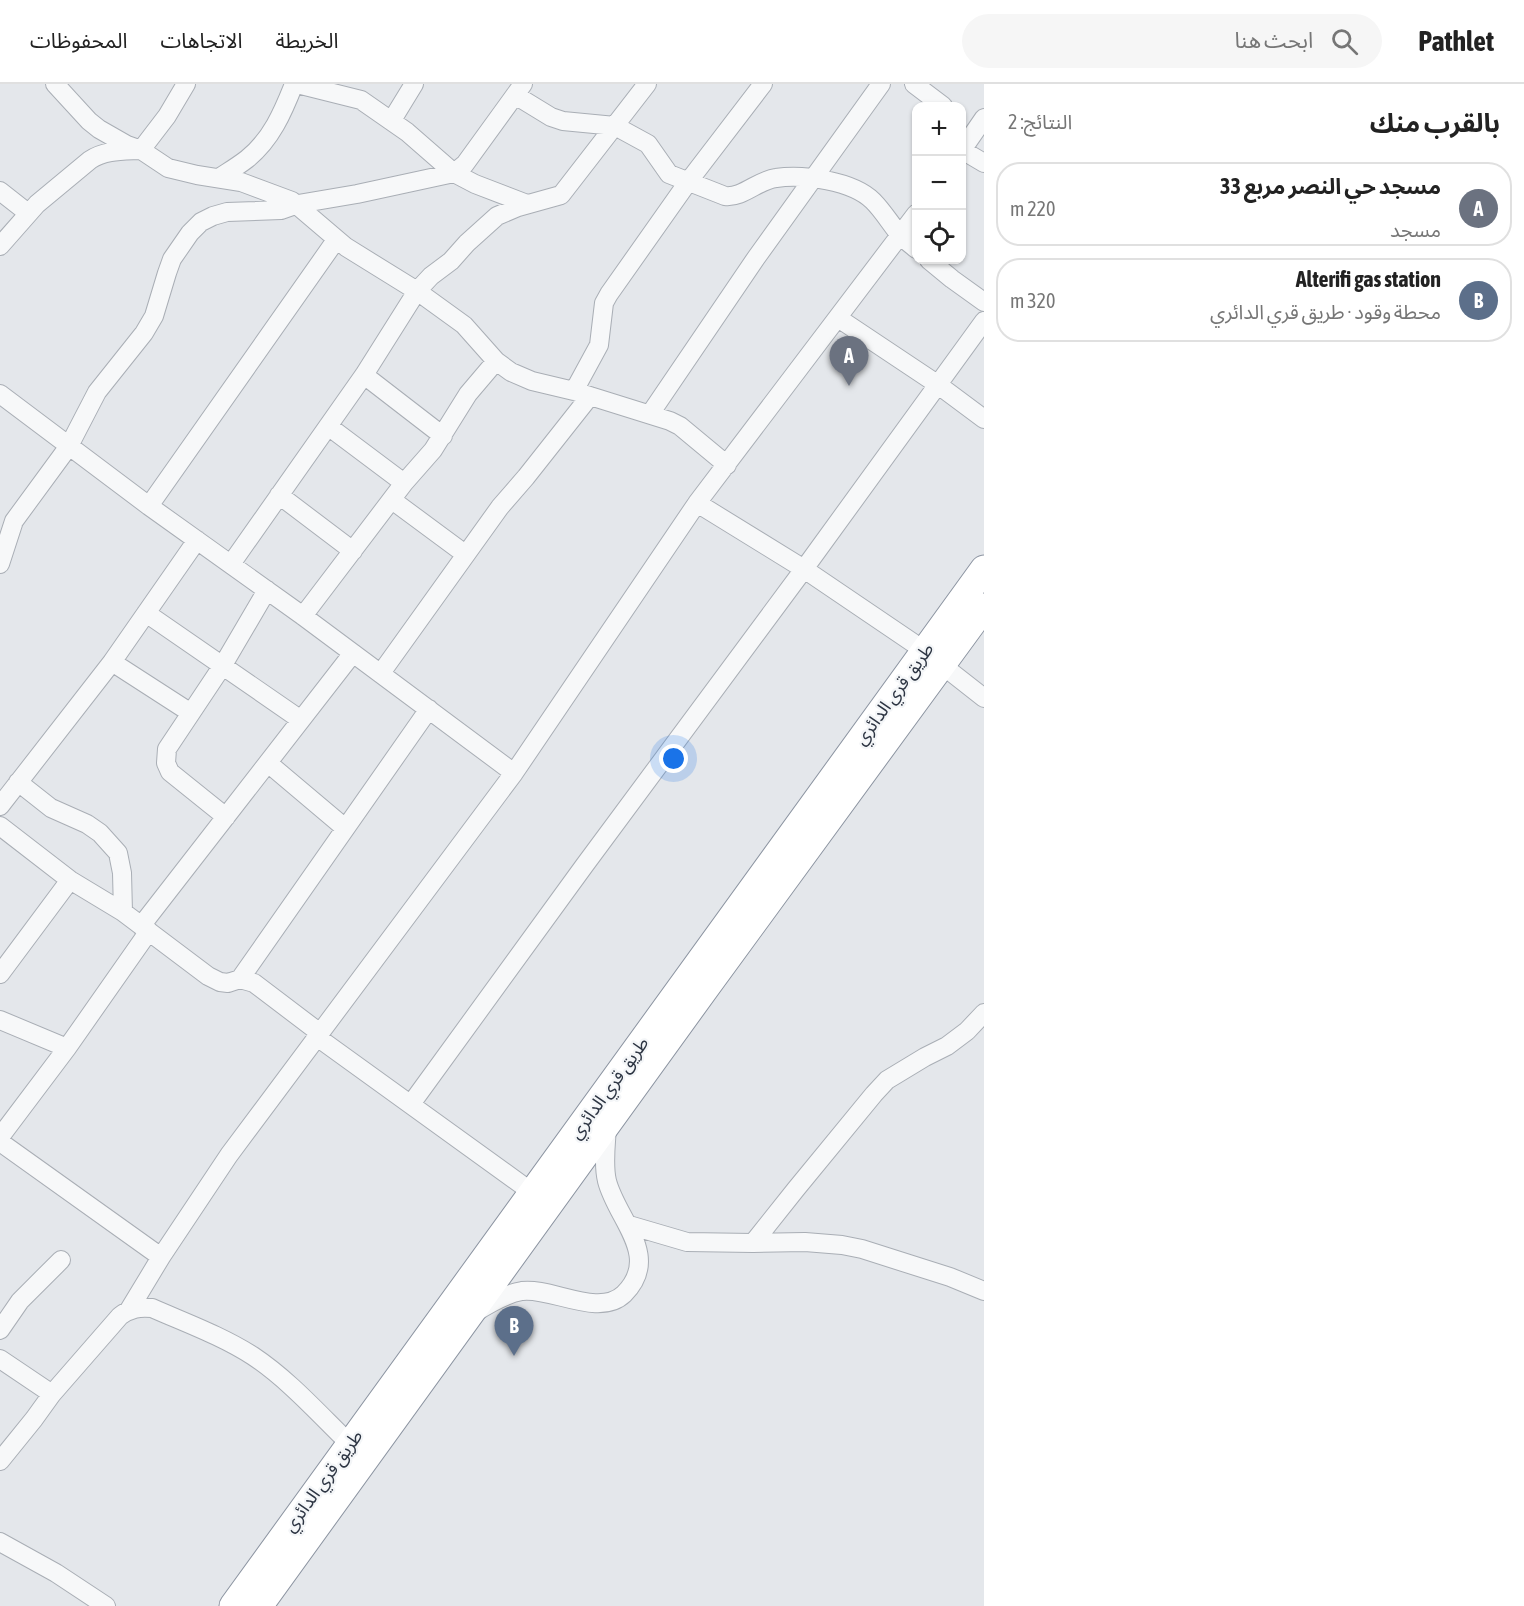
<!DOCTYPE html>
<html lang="ar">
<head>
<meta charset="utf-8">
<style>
	:root { --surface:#fff; --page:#f6f6f6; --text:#222; --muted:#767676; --line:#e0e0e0; --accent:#ea580c }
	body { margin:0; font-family:"Asap Condensed","Noto Sans Arabic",sans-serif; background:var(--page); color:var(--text); direction:rtl }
	.controls { position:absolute; right:18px; top:18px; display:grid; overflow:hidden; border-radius:12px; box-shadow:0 2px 4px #0004 }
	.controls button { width:54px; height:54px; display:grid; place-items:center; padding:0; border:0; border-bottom:2px solid var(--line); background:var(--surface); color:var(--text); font:30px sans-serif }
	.you { position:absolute; left:674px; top:675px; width:21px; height:21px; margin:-15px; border:4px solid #fff; border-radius:50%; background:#1a73e8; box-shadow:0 0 0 9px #1a73e833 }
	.badge { display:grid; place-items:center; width:39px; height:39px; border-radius:50%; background:var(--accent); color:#fff; font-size:20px; font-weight:700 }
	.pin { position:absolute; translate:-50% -50px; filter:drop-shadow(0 2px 3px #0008) }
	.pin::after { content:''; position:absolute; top:32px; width:21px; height:18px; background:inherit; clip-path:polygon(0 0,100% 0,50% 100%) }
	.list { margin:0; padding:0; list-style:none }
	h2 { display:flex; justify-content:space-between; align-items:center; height:78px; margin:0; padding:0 24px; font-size:26px }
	h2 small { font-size:20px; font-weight:400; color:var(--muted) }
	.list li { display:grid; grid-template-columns:39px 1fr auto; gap:18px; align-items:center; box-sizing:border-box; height:84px; margin:0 12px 12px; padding:0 12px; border:2px solid var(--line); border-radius:24px }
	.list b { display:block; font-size:22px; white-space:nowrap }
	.list p { margin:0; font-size:20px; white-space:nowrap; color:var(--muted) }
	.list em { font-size:20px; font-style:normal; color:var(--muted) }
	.icon { flex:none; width:33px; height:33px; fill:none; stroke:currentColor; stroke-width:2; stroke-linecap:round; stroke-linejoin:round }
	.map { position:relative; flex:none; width:984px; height:1522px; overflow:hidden; direction:ltr }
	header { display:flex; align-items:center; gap:36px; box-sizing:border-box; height:84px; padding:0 30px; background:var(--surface); border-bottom:2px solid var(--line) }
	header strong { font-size:28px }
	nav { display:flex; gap:33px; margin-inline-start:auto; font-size:21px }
	.search { width:420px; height:54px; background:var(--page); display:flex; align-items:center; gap:15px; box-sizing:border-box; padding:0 21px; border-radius:33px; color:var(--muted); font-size:22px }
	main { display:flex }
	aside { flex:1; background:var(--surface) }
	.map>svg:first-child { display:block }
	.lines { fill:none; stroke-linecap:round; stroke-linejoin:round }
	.minor-casing { stroke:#a9aeb5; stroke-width:20 }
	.highway-casing { stroke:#8c94a1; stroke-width:29 }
	.minor { stroke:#f7f8f9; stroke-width:18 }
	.highway { stroke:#fff; stroke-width:27 }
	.labels { text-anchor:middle; stroke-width:4.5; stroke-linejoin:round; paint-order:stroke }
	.street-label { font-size:18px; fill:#2d3543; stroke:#f4f6f8 }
</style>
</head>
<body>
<header>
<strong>Pathlet</strong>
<div class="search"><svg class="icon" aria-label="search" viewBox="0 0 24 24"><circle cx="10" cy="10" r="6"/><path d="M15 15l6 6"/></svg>ابحث هنا</div>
<nav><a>الخريطة</a><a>الاتجاهات</a><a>المحفوظات</a></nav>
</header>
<main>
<aside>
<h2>بالقرب منك<small>النتائج: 2</small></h2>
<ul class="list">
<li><span class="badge" style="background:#6b7280">A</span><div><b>مسجد حي النصر مربع 33</b><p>مسجد</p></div><em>220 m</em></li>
<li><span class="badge" style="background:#5c6f8a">B</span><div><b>Alterifi gas station</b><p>محطة وقود · طريق قري الدائري</p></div><em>320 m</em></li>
</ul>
</aside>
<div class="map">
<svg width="984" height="1522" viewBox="0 0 984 1522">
	<rect width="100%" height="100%" fill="#e4e7eb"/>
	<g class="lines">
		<!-- minor casing -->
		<g class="minor-casing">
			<path id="minor" d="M55 0 89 37 99 45 127 61 141 66 168 84 197 91 241 98 292 117 346 163 417 207 464 241 496 277 511 288 532 297 574 307 670 337 680 342 727 381
				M297 0 361 16 407 48 454 89 475 100 527 120
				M914 0 943 22
				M515 11 551 33 563 37 615 42 648 60 669 90 725 112C743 114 758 96 776 94 804 90 853 97 873 117 883 127 890 139 899 150 904 156 911 160 916 165
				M392 36 414 0
				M962 66 984 34
				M962 66 984 79
				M219 94C228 88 238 82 247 75 271 56 283 28 294 0
				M0 107 28 129
				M0 162 37 120 90 76C105 66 123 67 141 66L167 32 186 0
				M929 176 952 195 984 218
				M838 234 937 300 984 335
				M364 291 443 352
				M574 307 599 261 604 219 609 210 688 98 763 0
				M0 310 149 422 303 532 514 689
				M650 330 756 174 881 0
				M328 342 404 399
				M279 411 353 467
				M392 416 465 470
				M697 419 804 485 925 567
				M149 422 336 156
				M0 480 14 437 69 362 97 308 144 249 154 232 167 189 172 175 190 149 201 138 213 132 227 128 281 126 298 120 357 110 454 89 465 80 523 0
				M231 480 364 291 417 207 431 192 451 177 467 159 497 132 518 123 561 111 647 0
				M146 529 301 636
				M303 532 404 399 433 366 468 310 496 277
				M112 578 191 629
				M942 581 984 614
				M381 589 500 423 526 393 590 312
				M268 679 345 744
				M18 698 51 724 87 740 100 749 118 769 122 789 123 828
				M0 722 112 578 197 456
				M226 733 170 688 166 679 167 665 223 581 267 506
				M0 742 70 796 123 828 208 892 220 898 228 899 240 895 254 899 320 949
				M141 842 353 569
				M0 890 70 796
				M240 895 429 625
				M0 936 67 964
				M317 953 533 1109
				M411 1020 584 782 804 485 984 237
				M0 1053 67 964 149 847
				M0 1058 161 1173
				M629 1141 687 1158 753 1159 805 1158 842 1161 862 1165 950 1193 984 1207
				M753 1159 796 1105 874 1010 887 996 925 973 947 962 967 947 984 929
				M129 1226 161 1173 229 1071 514 689 697 419 916 130
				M476 1228C490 1219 505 1210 522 1207 551 1203 599 1234 624 1210 662 1172 617 1136 607 1097 603 1080 606 1061 607 1043
				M0 1246 20 1217 61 1176
				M0 1275 52 1310
				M0 1377 34 1335 52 1310 120 1232C131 1224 139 1223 152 1224 186 1239 222 1252 253 1272 289 1296 319 1330 350 1360
				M0 1458 56 1489 106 1522"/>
		</g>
		<!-- highway casing -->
		<g class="highway-casing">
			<path id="highway" d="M233 1522 984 485
				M259 1522 707 902 984 523"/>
		</g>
		<!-- minor -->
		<use href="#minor" class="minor"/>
		<!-- highway -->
		<use href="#highway" class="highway"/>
	</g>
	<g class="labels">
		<!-- street labels -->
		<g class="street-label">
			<text transform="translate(894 610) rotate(-54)" y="6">طريق قري الدائري</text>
			<text transform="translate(609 1004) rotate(-54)" y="6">طريق قري الدائري</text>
			<text transform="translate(323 1397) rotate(-54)" y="6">طريق قري الدائري</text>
		</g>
	</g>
</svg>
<div class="controls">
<button>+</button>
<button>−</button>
<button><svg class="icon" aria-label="locate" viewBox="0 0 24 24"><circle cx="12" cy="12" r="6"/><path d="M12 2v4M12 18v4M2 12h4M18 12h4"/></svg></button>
</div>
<div class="you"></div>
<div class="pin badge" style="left:849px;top:302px;background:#6b7280">A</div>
<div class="pin badge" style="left:514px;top:1272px;background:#5c6f8a">B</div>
</div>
</main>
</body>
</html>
